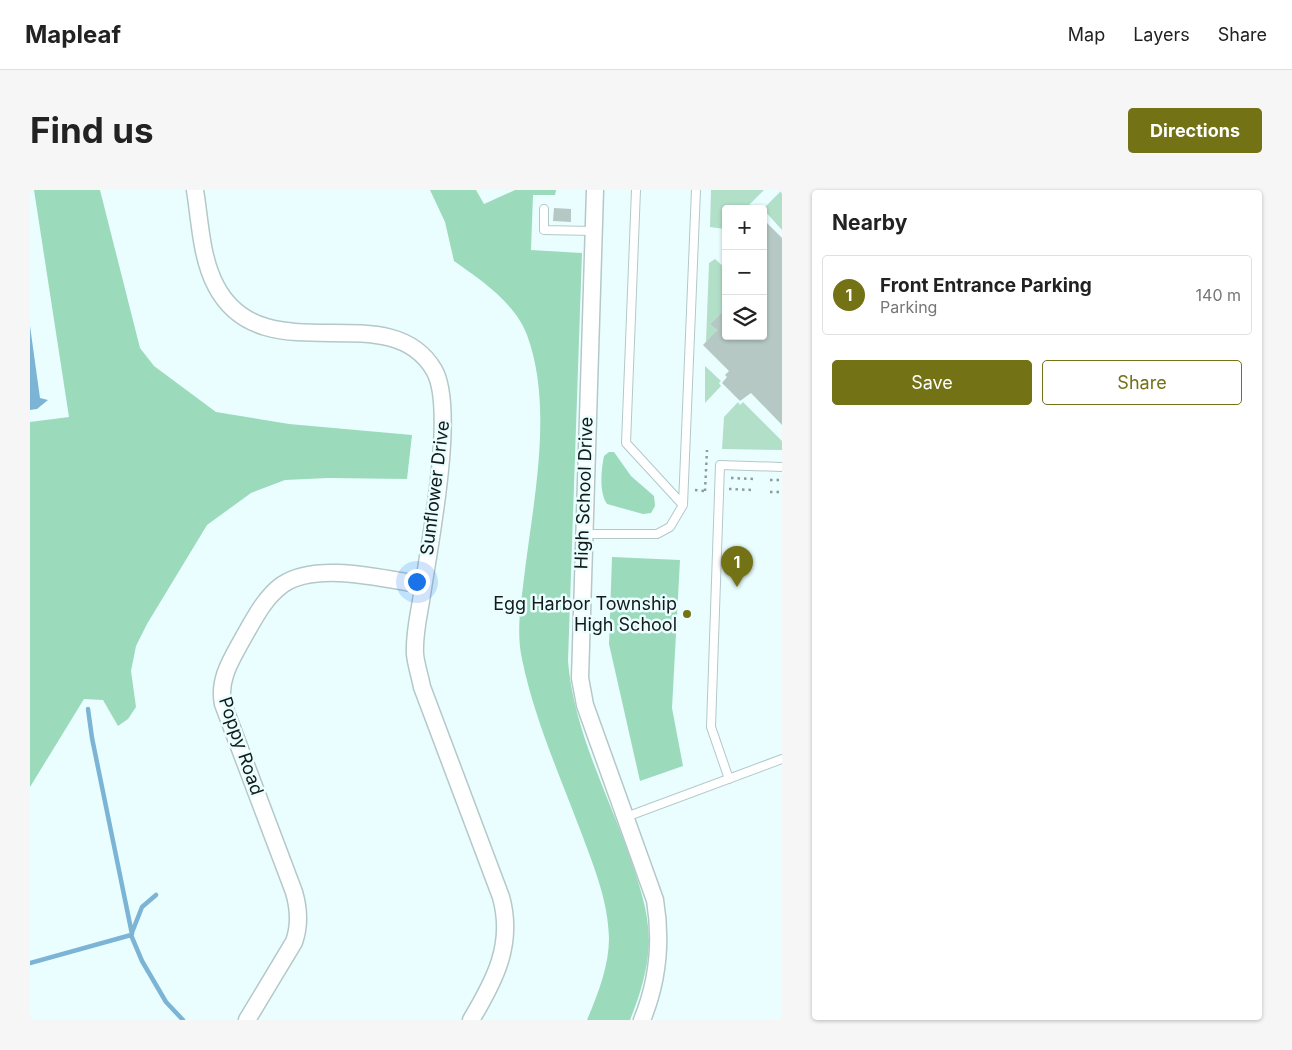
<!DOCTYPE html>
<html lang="en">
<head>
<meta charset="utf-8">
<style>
	:root { --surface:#fff; --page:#f6f6f6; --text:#222; --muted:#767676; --line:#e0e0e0; --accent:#737215 }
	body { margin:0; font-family:Inter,sans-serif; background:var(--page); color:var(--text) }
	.controls { position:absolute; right:15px; top:15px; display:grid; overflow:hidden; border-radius:5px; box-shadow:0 1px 4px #0004 }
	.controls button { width:45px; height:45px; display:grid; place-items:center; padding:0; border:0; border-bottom:1px solid var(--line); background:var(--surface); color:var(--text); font:25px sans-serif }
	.you { position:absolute; left:386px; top:391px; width:18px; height:18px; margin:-12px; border:4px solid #fff; border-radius:50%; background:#1a73e8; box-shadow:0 0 0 8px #1a73e833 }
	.badge { display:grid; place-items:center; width:32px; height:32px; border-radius:50%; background:var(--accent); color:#fff; font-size:16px; font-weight:700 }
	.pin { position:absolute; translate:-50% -41px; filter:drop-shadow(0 1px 2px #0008) }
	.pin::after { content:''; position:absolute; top:26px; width:18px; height:15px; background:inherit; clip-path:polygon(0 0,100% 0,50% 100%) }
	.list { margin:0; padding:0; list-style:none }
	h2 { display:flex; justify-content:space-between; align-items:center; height:65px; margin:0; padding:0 20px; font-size:21px }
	h2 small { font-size:16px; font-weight:400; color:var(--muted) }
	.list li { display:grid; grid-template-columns:32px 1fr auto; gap:15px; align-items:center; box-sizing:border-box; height:80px; margin:0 10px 10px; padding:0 10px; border:1px solid var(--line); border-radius:5px }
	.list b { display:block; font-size:19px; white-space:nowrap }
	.list p { margin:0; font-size:16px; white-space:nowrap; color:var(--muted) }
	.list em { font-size:16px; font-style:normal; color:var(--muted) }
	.actions { display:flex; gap:10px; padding:15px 20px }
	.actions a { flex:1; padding:11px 0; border:1px solid var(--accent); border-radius:5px; text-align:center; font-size:18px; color:var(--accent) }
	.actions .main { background:var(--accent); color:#fff }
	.icon { flex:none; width:28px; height:28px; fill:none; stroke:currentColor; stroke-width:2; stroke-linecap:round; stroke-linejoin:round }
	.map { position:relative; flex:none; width:752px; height:830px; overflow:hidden; border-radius:5px }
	header { display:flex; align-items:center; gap:30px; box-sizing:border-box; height:70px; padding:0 25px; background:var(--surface); border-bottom:1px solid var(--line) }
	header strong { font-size:24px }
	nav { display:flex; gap:28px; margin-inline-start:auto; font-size:18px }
	.intro { display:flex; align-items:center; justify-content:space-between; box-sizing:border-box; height:120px; padding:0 30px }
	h1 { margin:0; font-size:35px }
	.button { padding:12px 22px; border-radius:5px; background:var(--accent); color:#fff; font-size:18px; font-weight:700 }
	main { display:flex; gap:30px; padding:0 30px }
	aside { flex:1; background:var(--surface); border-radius:5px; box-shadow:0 1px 4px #0004 }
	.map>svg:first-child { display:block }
	.green { fill:#b2dfc8 }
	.forest { fill:#9cdabc }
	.water { fill:#7cb4d5 }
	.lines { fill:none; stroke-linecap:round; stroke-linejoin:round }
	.stream { stroke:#7cb4d5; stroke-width:4.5 }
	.building { fill:#b5c8c4 }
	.service-casing { stroke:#b4c8c9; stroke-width:10 }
	.minor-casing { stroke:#b4c8c9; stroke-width:19 }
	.path { stroke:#8d9c9c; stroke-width:2.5; stroke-dasharray:2.5 4; stroke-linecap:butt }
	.service { stroke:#fff; stroke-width:8 }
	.minor { stroke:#fff; stroke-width:16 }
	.poi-dot { fill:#737215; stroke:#eafeff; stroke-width:2 }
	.labels { text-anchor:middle; stroke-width:5; stroke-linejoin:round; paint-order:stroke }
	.street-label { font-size:18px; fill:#131a1a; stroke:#eafeff }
	.poi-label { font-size:18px; fill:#131a1a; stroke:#eafeff; text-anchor:end }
</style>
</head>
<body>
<header>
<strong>Mapleaf</strong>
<nav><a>Map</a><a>Layers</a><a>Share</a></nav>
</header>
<div class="intro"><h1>Find us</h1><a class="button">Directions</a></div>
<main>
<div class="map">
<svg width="752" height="830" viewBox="0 0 752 830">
	<rect width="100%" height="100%" fill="#eafeff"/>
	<!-- green -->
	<path class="green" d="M681 0H734L715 19H696L695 39 680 37Z
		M752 0V40L733 19Z
		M685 69 696 79V118L680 134 687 140 676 152 679 73Z
		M675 176 691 191 689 193 691 196 675 213Z
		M708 212 710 215 713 212 752 251V260L692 259 694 227Z"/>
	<!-- forest -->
	<path class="forest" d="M4 0H70L110 158 124 176 186 222 259 234 382 245 377 289 298 288 255 290 221 303 177 335 117 434 106 456 101 481 106 517 98 529 88 536 73 510 54 509 0 597V232L39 227Z
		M400 0H446L454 14 485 0H526L525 5H503L501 60 552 63 538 471C543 535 574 597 596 656 607 688 619 719 619 752 618 780 610 805 600 830H557C568 804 579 776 579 748 578 710 564 677 551 642 530 586 504 528 492 469 486 442 491 414 494 388 503 312 524 218 497 145 485 113 451 90 424 71L415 32Z
		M579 262H584L601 286 624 306 625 316 621 323 613 324 577 314C569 302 571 281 574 266Z
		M582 367 650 370 642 518 653 576 610 591 579 454Z"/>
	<!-- water -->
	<path class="water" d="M0 136 10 208 18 210 7 219 0 220Z"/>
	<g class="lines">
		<!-- stream -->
		<path class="stream" d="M58 519 62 548 102 744
			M101 745 112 771 136 812 153 830
			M0 773 101 745 112 717 126 705"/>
	</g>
	<!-- building -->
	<path class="building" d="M524 18 541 19V32L523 31Z
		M733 29 752 48V235L721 203 710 211 692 193 697 187 695 185 699 181 673 155 687 140 680 134 696 118V146H733Z"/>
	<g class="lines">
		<!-- service casing -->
		<g class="service-casing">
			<path id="service" d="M606 0 596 253 653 315
				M514 19V40L563 41
				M553 344H627L640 337 653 315 666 0
				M699 589 681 537 690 275 752 277
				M596 627 752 569"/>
		</g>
		<!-- minor casing -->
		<g class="minor-casing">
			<path id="minor" d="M165 0C170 31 171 68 186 96 233 186 359 103 404 180 427 219 398 362 391 411 388 428 384 446 385 464 386 475 390 486 392 497L471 707C484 754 465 790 441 830
				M565 0 550 488 555 515 625 710C632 752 628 791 612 830
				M217 830 264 752C270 735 269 719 264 702L193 514C188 490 201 470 212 450 223 431 234 408 252 395 286 371 354 389 393 395"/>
		</g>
		<!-- path -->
		<path class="path" d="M701 288 724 289
			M740 290H752
			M699 299 723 300
			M665 300 675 301
			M675 301 677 260
			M740 302H752"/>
		<!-- service -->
		<use href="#service" class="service"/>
		<!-- minor -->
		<use href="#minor" class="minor"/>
	</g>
	<!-- markers -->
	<circle class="poi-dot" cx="657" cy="424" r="5"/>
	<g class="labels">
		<!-- street labels -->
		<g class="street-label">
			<text transform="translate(405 298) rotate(-83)" y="6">Sunflower Drive</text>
			<text transform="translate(554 303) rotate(-88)" y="6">High School Drive</text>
			<text transform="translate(211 556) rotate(71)" y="6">Poppy Road</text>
		</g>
		<!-- poi labels -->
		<g class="poi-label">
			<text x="647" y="420">Egg Harbor Township<tspan x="647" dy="21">High School</tspan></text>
		</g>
	</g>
</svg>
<div class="controls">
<button>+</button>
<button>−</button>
<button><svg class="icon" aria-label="layers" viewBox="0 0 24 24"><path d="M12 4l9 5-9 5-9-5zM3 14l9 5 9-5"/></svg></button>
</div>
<div class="you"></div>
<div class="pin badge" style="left:707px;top:397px">1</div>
</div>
<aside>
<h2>Nearby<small></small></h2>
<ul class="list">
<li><span class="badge">1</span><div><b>Front Entrance Parking</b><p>Parking</p></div><em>140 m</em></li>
</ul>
<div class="actions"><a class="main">Save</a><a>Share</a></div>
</aside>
</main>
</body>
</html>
